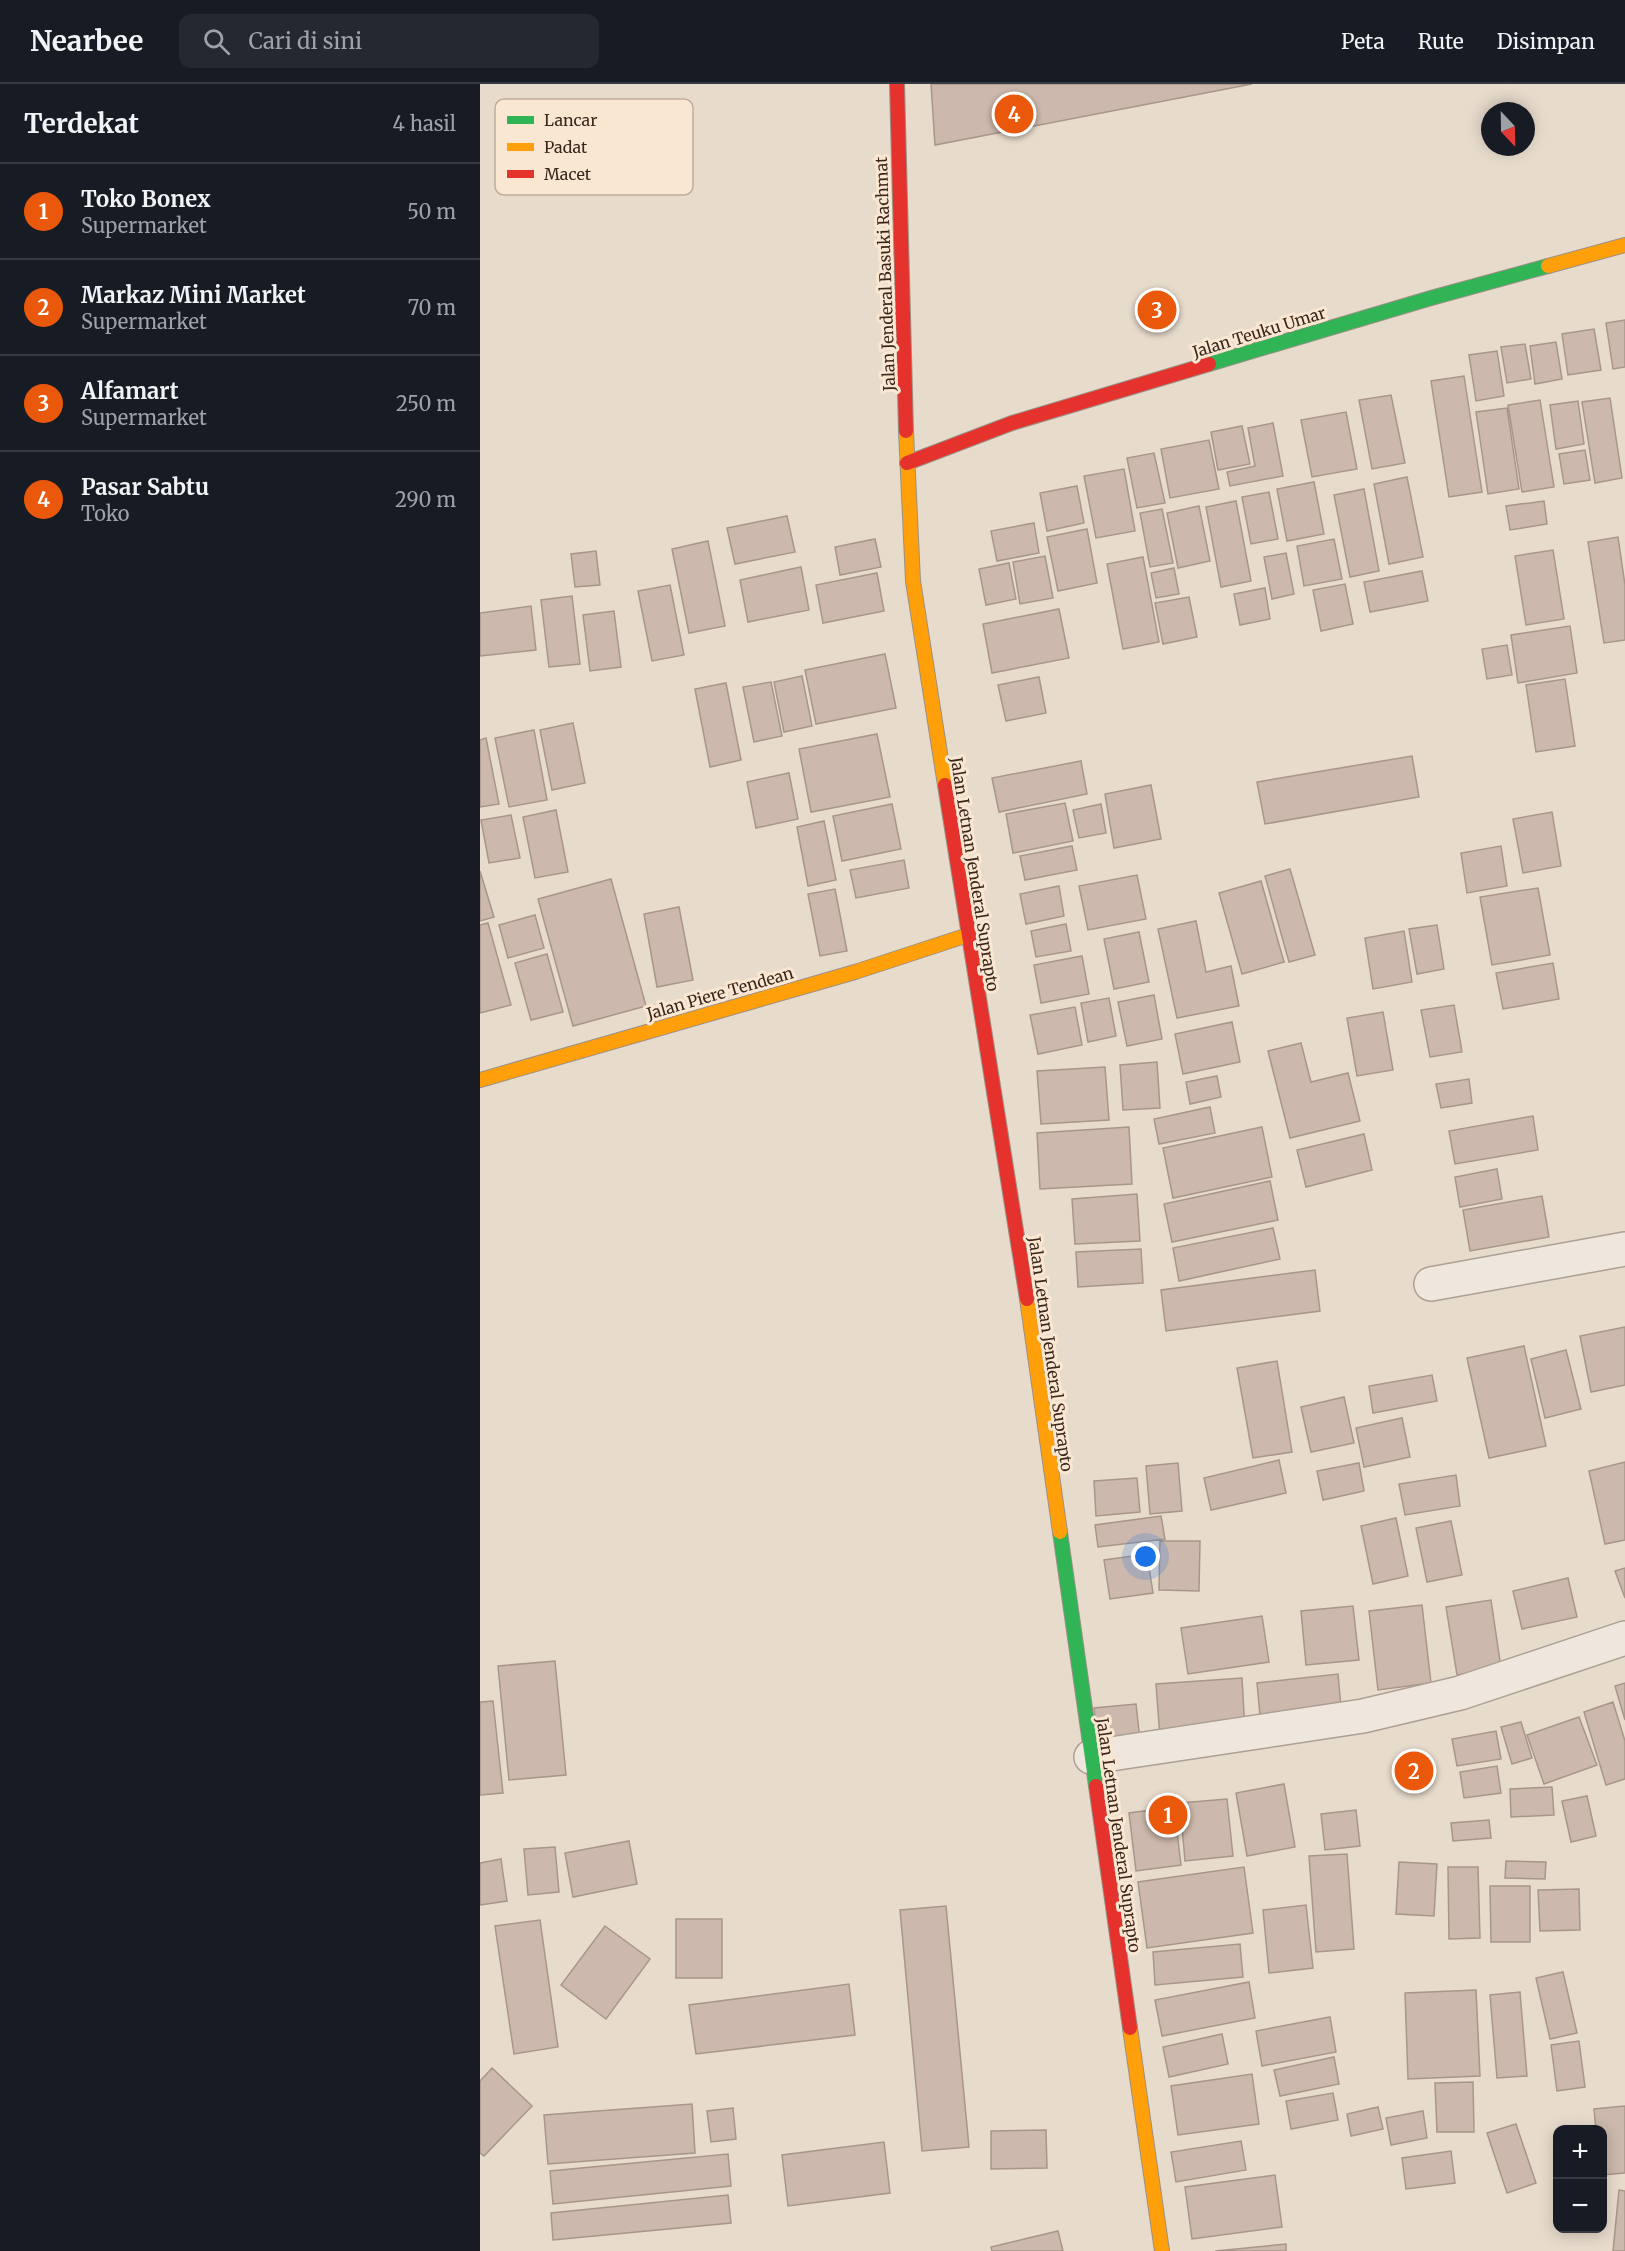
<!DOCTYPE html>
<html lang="id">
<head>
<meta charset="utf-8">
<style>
	:root { --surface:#171b24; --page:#242831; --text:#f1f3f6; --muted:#9ea1a6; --line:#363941; --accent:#ea580c }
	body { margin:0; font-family:Merriweather,serif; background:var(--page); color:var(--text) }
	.controls { position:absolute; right:18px; bottom:18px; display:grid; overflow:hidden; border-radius:12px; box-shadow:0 3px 15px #0003 }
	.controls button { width:54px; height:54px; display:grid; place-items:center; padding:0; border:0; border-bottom:2px solid var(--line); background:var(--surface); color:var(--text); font:30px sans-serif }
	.compass { position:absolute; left:1001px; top:18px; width:54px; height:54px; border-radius:50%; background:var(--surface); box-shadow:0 3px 15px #0003; rotate:158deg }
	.you { position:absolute; left:666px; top:1473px; width:21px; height:21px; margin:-15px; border:4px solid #fff; border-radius:50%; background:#1a73e8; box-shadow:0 0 0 9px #1a73e833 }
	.badge { display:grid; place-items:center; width:39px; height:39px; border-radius:50%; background:var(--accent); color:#fff; font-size:20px; font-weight:700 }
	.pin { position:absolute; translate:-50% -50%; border:3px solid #fff; box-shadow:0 2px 6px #0006 }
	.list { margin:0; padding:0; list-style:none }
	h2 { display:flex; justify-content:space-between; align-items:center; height:78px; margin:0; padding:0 24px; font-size:26px }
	h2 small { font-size:20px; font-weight:400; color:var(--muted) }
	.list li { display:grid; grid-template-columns:39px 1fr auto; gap:18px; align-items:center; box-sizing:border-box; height:96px; padding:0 24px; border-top:2px solid var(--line) }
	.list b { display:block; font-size:22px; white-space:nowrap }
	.list p { margin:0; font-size:20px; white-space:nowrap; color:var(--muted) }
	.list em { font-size:20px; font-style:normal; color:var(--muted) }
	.icon { flex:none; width:33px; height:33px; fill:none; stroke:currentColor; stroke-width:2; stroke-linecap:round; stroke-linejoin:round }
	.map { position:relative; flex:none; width:1145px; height:2167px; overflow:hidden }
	header { display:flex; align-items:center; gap:36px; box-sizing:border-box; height:84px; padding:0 30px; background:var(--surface); border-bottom:2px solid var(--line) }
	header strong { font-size:28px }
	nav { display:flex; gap:33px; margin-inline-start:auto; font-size:21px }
	.search { width:420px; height:54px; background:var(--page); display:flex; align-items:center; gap:15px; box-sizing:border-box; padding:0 21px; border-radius:12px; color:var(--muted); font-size:22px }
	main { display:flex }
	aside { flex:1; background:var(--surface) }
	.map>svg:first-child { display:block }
	.building { fill:#ccb8ac; stroke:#a8968b; stroke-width:1.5 }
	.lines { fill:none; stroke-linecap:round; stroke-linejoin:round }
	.street-casing { stroke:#aca095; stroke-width:36 }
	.fast-casing { stroke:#9c9085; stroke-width:16 }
	.slow-casing { stroke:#9c9085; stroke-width:16 }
	.jam-casing { stroke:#9c9085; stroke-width:16 }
	.street { stroke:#efe7de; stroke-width:33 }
	.fast { stroke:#30b455; stroke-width:14 }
	.slow { stroke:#ff9f0a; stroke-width:14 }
	.jam { stroke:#e5322d; stroke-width:14 }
	.labels { text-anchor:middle; stroke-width:6; stroke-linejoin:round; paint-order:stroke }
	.street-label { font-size:16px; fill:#3c261c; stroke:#f9e7d1 }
	.key { fill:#f9e7d1; stroke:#c0ad9b; stroke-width:1.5 }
	.key-label { font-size:16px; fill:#3c261c }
</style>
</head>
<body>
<header>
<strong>Nearbee</strong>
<div class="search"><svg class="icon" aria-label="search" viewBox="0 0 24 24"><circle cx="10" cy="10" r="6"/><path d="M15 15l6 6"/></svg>Cari di sini</div>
<nav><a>Peta</a><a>Rute</a><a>Disimpan</a></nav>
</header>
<main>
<aside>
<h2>Terdekat<small>4 hasil</small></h2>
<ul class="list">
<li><span class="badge">1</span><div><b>Toko Bonex</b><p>Supermarket</p></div><em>50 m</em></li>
<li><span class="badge">2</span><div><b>Markaz Mini Market</b><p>Supermarket</p></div><em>70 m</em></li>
<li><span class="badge">3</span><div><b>Alfamart</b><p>Supermarket</p></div><em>250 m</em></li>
<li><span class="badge">4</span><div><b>Pasar Sabtu</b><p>Toko</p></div><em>290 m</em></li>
</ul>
</aside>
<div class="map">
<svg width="1145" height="2167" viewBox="0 0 1145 2167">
	<rect width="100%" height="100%" fill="#e7dbcc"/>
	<!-- building -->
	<path class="building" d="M451 0H772L455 61Z
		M1145 236V283L1133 285 1126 239Z
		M1114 245 1121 286 1088 291 1082 250Z
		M1076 258 1082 295 1055 300 1050 262Z
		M1045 260 1051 295 1027 299 1021 263Z
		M1017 267 1024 312 996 317 989 271Z
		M984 292 1002 408 969 413 951 297Z
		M911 311 925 379 892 385 879 316Z
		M1130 314 1142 394 1115 399 1102 318Z
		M1060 316 1074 403 1042 408 1028 321Z
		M1098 317 1104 360 1076 365 1070 321Z
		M1027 324 1039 405 1008 410 996 328Z
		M866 328 877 385 832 393 821 336Z
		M793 339 803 392 750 402 747 388 775 382 768 344Z
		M762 342 770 380 738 386 731 348Z
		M729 356 739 405 690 414 681 365Z
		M1105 366 1110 396 1084 400 1079 370Z
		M674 369 685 419 657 424 647 374Z
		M644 385 655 447 616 454 604 392Z
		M927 393 943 473 909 480 894 400Z
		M834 398 844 450 807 457 797 405Z
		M597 402 604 439 567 447 560 409Z
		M884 405 899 487 870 493 854 411Z
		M789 408 798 455 771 460 762 413Z
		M756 417 771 497 741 503 726 423Z
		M1064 417 1067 440 1030 446 1026 422Z
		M719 422 730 477 698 484 687 429Z
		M682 425 693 479 670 483 660 429Z
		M307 432 315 468 255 480 247 444Z
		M554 439 559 469 517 477 511 447Z
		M607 445 617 499 578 507 567 453Z
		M1138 453 1145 501V556L1124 559 1108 458Z
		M395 455 401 483 360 491 355 463Z
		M854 455 862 495 824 502 817 462Z
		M228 457 245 542 209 549 192 465Z
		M1073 466 1084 535 1046 541 1035 472Z
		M116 467 120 501 95 503 91 470Z
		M806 469 814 510 792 515 784 473Z
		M565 472 573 514 540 520 533 478Z
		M663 473 679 558 643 565 627 480Z
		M529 479 536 515 506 521 499 485Z
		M321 483 329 526 268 538 260 496Z
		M694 484 699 510 676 514 671 489Z
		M942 487 948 517 890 528 884 498Z
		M397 489 404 527 343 539 336 501Z
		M865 500 873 540 841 547 833 506Z
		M190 501 204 571 172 577 158 507Z
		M785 504 790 535 760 541 754 510Z
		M92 512 100 580 69 583 61 516Z
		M709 513 717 553 683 560 675 519Z
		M51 522 56 566 0 572V529Z
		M579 525 589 574 512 589 503 540Z
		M134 527 141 583 110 587 103 531Z
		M1090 542 1097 589 1038 599 1031 551Z
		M1027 561 1032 591 1007 595 1002 565Z
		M405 570 416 624 336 640 325 586Z
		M322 592 332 642 304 648 294 598Z
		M559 593 566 629 526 637 518 601Z
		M1085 595 1095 662 1056 668 1046 601Z
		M291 598 302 652 274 658 263 603Z
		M246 599 261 676 230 683 215 605Z
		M93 639 105 699 72 706 60 646Z
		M54 646 67 716 29 723 15 654Z
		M397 650 410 713 331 728 319 665Z
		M6 654 19 720 0 723V656Z
		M932 672 939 713 785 740 777 698Z
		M601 677 607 710 519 728 512 694Z
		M309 689 318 735 276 744 267 698Z
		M671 701 681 755 634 764 625 710Z
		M585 719 593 757 533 769 526 730Z
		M412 720 421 765 362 777 353 732Z
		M621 720 626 749 599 754 593 726Z
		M76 726 88 788 55 794 43 733Z
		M1072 728 1081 782 1043 789 1033 735Z
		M31 731 40 774 9 779 1 736Z
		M344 737 356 796 328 802 317 743Z
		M592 762 597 786 545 796 540 772Z
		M1021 762 1027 802 987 809 981 769Z
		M424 776 429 804 376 814 370 786Z
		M810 785 835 871 809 878 785 792Z
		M0 787 14 833 0 837Z
		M657 791 666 835 608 846 599 802Z
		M131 795 166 922 93 942 58 815Z
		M781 797 804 878 762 890 739 809Z
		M579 802 584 832 546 840 540 810Z
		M1058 804 1070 871 1012 881 1000 813Z
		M355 805 367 867 340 872 328 810Z
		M199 823 213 896 177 903 164 830Z
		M55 831 64 864 28 874 19 841Z
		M716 837 726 888 751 882 759 922 697 934 678 845Z
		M8 839 31 921 0 929V841Z
		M586 840 591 867 556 873 551 847Z
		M957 841 964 885 937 890 929 845Z
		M924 847 932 898 893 905 885 854Z
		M659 848 669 898 634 905 624 855Z
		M67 870 83 928 51 936 35 879Z
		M602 872 609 910 561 919 554 881Z
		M1073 879 1079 915 1023 925 1016 889Z
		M674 911 682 955 647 962 638 918Z
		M629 914 636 952 608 958 601 919Z
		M974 921 982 968 950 973 941 926Z
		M595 923 602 961 558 970 550 931Z
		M903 928 913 986 877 992 867 934Z
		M752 938 760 978 703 990 695 950Z
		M821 959 831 998 868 989 880 1037 810 1054 788 967Z
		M677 978 680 1024 643 1026 640 981Z
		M625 983 629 1036 561 1040 557 987Z
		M737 992 741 1013 710 1020 706 998Z
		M989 995 992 1019 961 1024 956 1000Z
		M730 1023 735 1049 679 1060 674 1035Z
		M1053 1032 1058 1066 975 1080 969 1047Z
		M649 1043 652 1100 560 1105 557 1049Z
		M782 1043 792 1093 693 1114 683 1064Z
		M884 1050 892 1086 826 1103 817 1066Z
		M1017 1085 1022 1115 980 1123 975 1093Z
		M790 1097 798 1136 692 1158 684 1120Z
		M657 1110 660 1157 595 1160 592 1115Z
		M1062 1112 1069 1153 990 1167 983 1126Z
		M793 1144 800 1175 699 1197 693 1164Z
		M661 1165 663 1199 598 1203 596 1168Z
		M835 1186 840 1227 686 1247 681 1206Z
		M1145 1243V1301L1111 1308 1100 1252Z
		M1044 1262 1066 1362 1009 1374 987 1274Z
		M1086 1266 1101 1325 1065 1334 1051 1275Z
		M797 1277 812 1368 773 1374 757 1284Z
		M952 1291 957 1317 893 1329 889 1302Z
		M864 1313 874 1359 831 1368 821 1323Z
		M922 1334 930 1373 884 1383 876 1344Z
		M799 1376 806 1409 731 1426 724 1394Z
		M1145 1378V1456L1125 1460 1109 1387Z
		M698 1379 702 1427 670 1430 666 1382Z
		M879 1379 884 1407 843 1416 837 1387Z
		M976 1391 980 1422 925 1431 919 1400Z
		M657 1394 660 1428 616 1432 614 1397Z
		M681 1432 685 1455 618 1463 615 1441Z
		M916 1434 928 1492 893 1500 881 1442Z
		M971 1437 982 1491 947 1498 936 1444Z
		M680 1457H720L719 1507 679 1506Z
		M667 1470 673 1509 630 1515 624 1476Z
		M1145 1484V1514L1135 1487Z
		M1088 1494 1097 1533 1042 1545 1033 1507Z
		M1011 1516 1021 1584 977 1591 966 1523Z
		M942 1521 951 1599 898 1606 889 1527Z
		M873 1522 879 1576 826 1581 821 1527Z
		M782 1532 789 1578 708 1590 701 1544Z
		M75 1577 86 1691 29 1696 18 1582Z
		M858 1590 862 1634 781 1642 777 1599Z
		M762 1594 765 1647 680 1654 676 1600Z
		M1145 1599V1636L1135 1602Z
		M13 1617 23 1709 0 1711V1618Z
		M1133 1618 1145 1657V1695L1126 1701 1104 1628Z
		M656 1620 660 1656 618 1660 614 1624Z
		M1099 1633 1117 1681 1064 1700 1047 1651Z
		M1041 1638 1052 1674 1032 1680 1021 1643Z
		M1016 1647 1021 1675 977 1682 972 1655Z
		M1017 1682 1021 1709 984 1714 980 1688Z
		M804 1700 815 1763 767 1772 756 1709Z
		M1072 1703 1074 1731 1031 1733 1030 1705Z
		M1107 1712 1116 1752 1091 1758 1082 1717Z
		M747 1715 753 1772 705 1777 700 1719Z
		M694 1723 701 1781 656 1787 649 1729Z
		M876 1726 880 1762 845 1766 841 1730Z
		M1009 1736 1011 1754 973 1757 971 1739Z
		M149 1757 157 1800 93 1813 85 1769Z
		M75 1763 79 1808 48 1811 44 1765Z
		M867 1770 874 1865 836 1868 829 1772Z
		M21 1775 27 1817 0 1821V1779Z
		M1026 1777 1066 1778 1065 1795 1025 1794Z
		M919 1778 957 1780 954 1832 916 1830Z
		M764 1783 773 1849 667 1864 658 1798Z
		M968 1783H998L1000 1854 969 1855Z
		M1010 1802H1050V1858H1011Z
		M1099 1805 1100 1846 1060 1847 1058 1806Z
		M826 1821 833 1884 789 1889 783 1826Z
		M466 1822 489 2063 442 2067 420 1826Z
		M196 1835H242V1894H196Z
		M60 1836 78 1963 34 1970 15 1842Z
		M125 1842 170 1875 126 1935 81 1901Z
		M760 1860 763 1893 675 1901 673 1868Z
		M1083 1888 1097 1949 1070 1955 1056 1894Z
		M769 1898 775 1934 682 1952 675 1916Z
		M369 1900 375 1951 216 1970 209 1921Z
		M996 1906 1000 1992 928 1995 925 1909Z
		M1040 1908 1047 1992 1017 1994 1010 1911Z
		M850 1933 856 1968 782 1982 776 1947Z
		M742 1950 748 1980 689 1993 683 1963Z
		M1099 1957 1105 2003 1077 2007 1071 1961Z
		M854 1973 859 2000 800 2012 794 1986Z
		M12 1984 52 2022 4 2072 0 2069V1997Z
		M772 1990 779 2040 698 2051 691 2002Z
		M993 1998 994 2048H957L955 1999Z
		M853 2009 858 2036 811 2045 806 2017Z
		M212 2020 215 2069 68 2080 64 2031Z
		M1145 2022V2089L1122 2091V2046H1116L1114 2025Z
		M898 2023 903 2045 871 2052 867 2030Z
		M253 2024 256 2055 231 2058 227 2027Z
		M943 2027 947 2054 911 2061 906 2034Z
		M1036 2040 1056 2099 1027 2109 1007 2049Z
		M566 2046 567 2084 511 2085V2047Z
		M761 2057 766 2086 696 2098 691 2068Z
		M404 2058 410 2109 308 2122 302 2071Z
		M971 2067 975 2099 926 2105 922 2074Z
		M248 2070 251 2102 73 2120 70 2087Z
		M795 2091 802 2143 712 2155 705 2103Z
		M1139 2106 1145 2107V2167H1133Z
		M248 2111 251 2139 73 2156 71 2129Z
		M578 2147 583 2167H512L511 2163Z
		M806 2160V2167H735Z"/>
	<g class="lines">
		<!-- street casing -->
		<g class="street-casing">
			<path id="street" d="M951 1200 1145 1165
				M611 1673 883 1632 980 1609 1145 1554"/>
		</g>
		<!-- fast casing -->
		<g class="fast-casing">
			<path id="fast" d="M729 280 951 214 1068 182
				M580 1448 616 1702"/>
		</g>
		<!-- slow casing -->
		<g class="slow-casing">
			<path id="slow" d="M1068 182 1145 161
				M426 347 433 497 465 701
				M0 996 375 888 488 851
				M547 1215 580 1448
				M650 1944 682 2167"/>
		</g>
		<!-- jam casing -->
		<g class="jam-casing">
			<path id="jam" d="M417 0 426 347
				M427 379 532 339 729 280
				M465 701 547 1215
				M616 1702 650 1944"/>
		</g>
		<!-- street -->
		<use href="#street" class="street"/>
		<!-- fast -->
		<use href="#fast" class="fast"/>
		<!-- slow -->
		<use href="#slow" class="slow"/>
		<!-- jam -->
		<use href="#jam" class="jam"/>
	</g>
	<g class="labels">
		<!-- street labels -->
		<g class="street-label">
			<text transform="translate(405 190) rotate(-92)" y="6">Jalan Jenderal Basuki Rachmat</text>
			<text transform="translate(779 248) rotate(-17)" y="6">Jalan Teuku Umar</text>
			<text transform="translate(495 790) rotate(81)" y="6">Jalan Letnan Jenderal Suprapto</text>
			<text transform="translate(240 909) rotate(-16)" y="6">Jalan Piere Tendean</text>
			<text transform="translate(571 1270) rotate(82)" y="6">Jalan Letnan Jenderal Suprapto</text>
			<text transform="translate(639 1751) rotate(82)" y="6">Jalan Letnan Jenderal Suprapto</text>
		</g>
	</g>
	<!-- legend -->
	<rect x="15" y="15" width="198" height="96" rx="9" class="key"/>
	<rect x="27" y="32" width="27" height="8" fill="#30b455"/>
	<rect x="27" y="59" width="27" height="8" fill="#ff9f0a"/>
	<rect x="27" y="86" width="27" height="8" fill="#e5322d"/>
	<g class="key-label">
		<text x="64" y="42">Lancar</text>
		<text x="64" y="69">Padat</text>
		<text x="64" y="96">Macet</text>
	</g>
</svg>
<div class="controls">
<button>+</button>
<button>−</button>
</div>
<svg class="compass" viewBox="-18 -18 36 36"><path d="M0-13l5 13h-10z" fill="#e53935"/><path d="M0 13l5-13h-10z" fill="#9ea1a6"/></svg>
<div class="you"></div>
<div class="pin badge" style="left:688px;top:1731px">1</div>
<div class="pin badge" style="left:934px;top:1687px">2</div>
<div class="pin badge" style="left:677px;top:226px">3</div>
<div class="pin badge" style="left:534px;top:30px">4</div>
</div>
</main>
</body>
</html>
